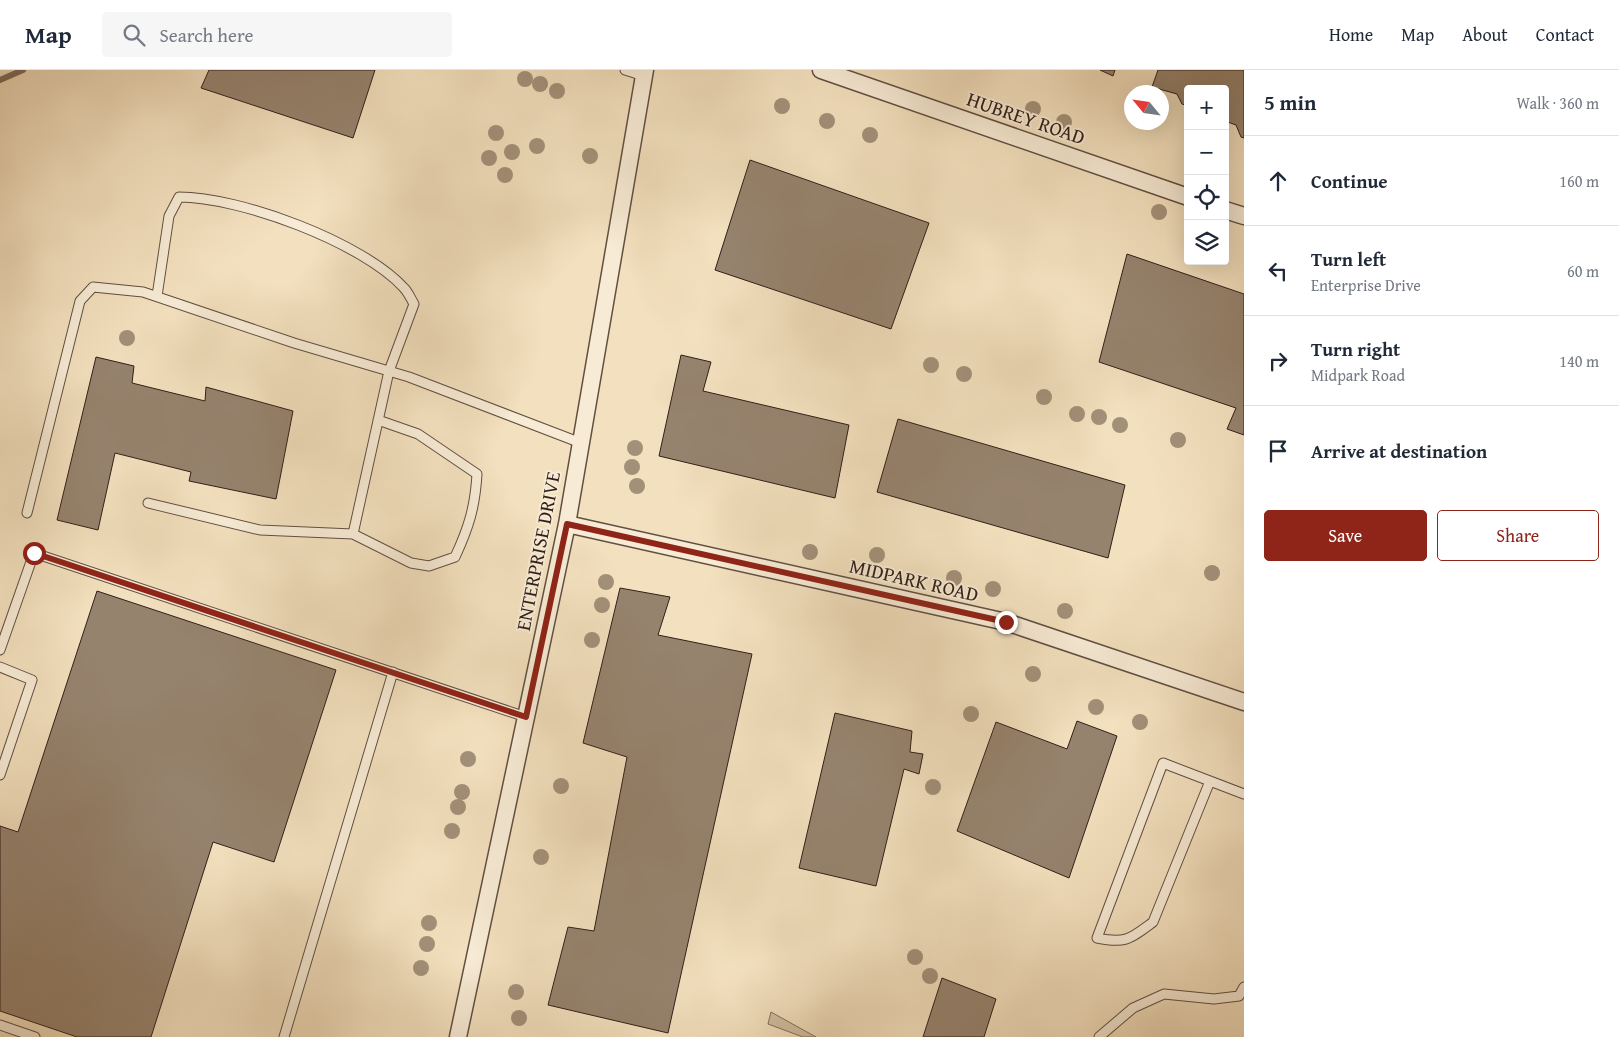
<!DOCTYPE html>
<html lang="en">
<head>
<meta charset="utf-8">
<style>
	:root { --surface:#fff; --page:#f6f6f7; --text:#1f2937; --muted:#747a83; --line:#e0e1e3; --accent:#8f2418 }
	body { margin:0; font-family:"Gentium Book Plus",serif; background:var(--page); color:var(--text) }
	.controls { position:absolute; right:15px; top:15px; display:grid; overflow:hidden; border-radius:5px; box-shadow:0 5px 20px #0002 }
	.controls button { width:45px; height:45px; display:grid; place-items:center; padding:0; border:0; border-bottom:1px solid var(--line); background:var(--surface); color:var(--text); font:25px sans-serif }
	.compass { position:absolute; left:1124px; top:15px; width:45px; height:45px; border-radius:50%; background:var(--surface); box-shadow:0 5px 20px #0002; rotate:299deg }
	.stop { position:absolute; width:15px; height:15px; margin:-11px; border:4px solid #8f2418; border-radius:50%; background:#fff }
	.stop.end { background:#8f2418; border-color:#fff; box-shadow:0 1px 5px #0008 }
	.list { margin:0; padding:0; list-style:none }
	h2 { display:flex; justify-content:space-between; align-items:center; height:65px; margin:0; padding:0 20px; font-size:21px }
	h2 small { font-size:16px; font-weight:400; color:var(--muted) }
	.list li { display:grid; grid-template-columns:32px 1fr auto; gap:15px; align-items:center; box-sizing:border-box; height:90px; padding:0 20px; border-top:1px solid var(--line) }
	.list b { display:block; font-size:19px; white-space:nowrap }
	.list p { margin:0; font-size:16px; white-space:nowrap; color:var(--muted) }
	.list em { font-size:16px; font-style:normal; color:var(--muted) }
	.actions { display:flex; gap:10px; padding:15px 20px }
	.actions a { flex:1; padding:11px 0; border:1px solid var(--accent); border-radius:5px; text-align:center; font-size:18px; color:var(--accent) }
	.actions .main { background:var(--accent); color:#fff }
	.icon { flex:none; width:28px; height:28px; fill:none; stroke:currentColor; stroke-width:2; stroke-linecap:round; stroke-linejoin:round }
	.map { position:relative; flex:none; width:1244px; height:967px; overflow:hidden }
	header { display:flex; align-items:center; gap:30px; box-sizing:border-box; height:70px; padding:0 25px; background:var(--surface); border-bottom:1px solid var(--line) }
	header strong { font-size:24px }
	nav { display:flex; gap:28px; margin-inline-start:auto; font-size:18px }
	.search { width:350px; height:45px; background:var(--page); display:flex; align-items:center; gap:12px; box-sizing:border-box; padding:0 18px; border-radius:5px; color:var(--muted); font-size:19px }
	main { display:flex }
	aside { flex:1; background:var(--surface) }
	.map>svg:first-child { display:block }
	.green { fill:#d2bfa2; stroke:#826f5d }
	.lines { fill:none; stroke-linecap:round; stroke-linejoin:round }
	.stream { stroke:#7e6b5a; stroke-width:6 }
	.building { fill:#96836e; stroke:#321f18 }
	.service-casing { stroke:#624f42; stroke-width:11 }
	.minor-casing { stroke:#624f42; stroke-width:19 }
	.service { stroke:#f7ebd5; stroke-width:9 }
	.minor { stroke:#f7ebd5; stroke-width:16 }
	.tree { fill:#a39079 }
	.route { stroke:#8f2418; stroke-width:6 }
	.labels { text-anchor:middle; stroke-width:4; stroke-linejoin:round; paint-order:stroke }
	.street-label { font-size:20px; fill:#321f18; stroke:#f7ebd5 }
</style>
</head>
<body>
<header>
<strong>Map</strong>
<div class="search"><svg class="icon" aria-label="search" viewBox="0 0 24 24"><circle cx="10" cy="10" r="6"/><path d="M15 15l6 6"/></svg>Search here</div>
<nav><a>Home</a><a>Map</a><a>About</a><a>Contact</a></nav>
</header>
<main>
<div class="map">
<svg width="1244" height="967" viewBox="0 0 1244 967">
	<rect width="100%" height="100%" fill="#f3e0be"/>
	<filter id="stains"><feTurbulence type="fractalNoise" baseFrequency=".004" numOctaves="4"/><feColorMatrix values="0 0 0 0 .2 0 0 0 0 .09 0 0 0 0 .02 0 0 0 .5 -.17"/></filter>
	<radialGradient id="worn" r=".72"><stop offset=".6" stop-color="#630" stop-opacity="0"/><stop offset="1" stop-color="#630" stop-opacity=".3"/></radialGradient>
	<!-- green -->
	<path class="green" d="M771 942 816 967H803L768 954Z"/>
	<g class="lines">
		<!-- stream -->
		<path class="stream" d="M0 10 23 0"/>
	</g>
	<!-- building -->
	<path class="building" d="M209 0H375L353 68 201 18Z
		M1100 0H1115L1113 6Z
		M1158 0H1244V68L1241 67 1236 55 1225 51V19H1188V36L1182 34 1177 24 1152 17Z
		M750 90 929 153 891 259 715 200Z
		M1127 184 1244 224V365L1227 359 1236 338 1099 292Z
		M681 285 711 292 703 321 849 355 835 428 659 386Z
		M96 287 134 296 132 313 205 331 206 317 293 341 276 429 189 411 191 402 115 383 98 460 57 450Z
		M898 349 1125 415 1108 488 877 422Z
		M620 518 670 527 658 565 752 584 668 963 548 935 568 857 594 861 627 687 583 673Z
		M97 521 336 600 274 792 213 772 151 967H77L0 941V756L18 762Z
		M835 643 912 661 910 682 923 684 919 704 904 699 876 816 799 798Z
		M1077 651 1117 666 1069 808 957 761 996 652 1067 679Z
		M942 908 996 929 984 967H923Z"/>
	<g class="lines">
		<!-- service casing -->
		<g class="service-casing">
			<path id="service" d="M625 0 644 6
				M148 433 260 460 353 464 389 301 414 234C411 229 408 222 404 218 362 172 240 127 179 127L169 146 157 226
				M27 443 80 231 93 217 143 222 294 273 409 307 581 373
				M353 464 411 493 429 496 455 487C469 457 475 437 477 404L418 364 378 350
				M0 580 34 483 526 647
				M0 597 32 610 0 705
				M1210 711 1153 852C1130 869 1126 874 1097 868L1163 693 1244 724
				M0 955 35 967
				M284 967 393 602
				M1099 967 1133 938 1164 924 1214 929 1239 926 1244 917"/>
		</g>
		<!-- minor casing -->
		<g class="minor-casing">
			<path id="minor" d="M821 0 1188 127
				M1225 140 1244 146
				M567 454 1006 552 1244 632
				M458 967 567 454 645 0"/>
		</g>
		<!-- service -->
		<use href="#service" class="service"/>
		<!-- minor -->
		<use href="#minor" class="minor"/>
	</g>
	<!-- trees -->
	<g class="tree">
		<circle cx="525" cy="9" r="8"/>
		<circle cx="540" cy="14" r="8"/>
		<circle cx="557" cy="21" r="8"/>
		<circle cx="782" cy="36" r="8"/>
		<circle cx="1033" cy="39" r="8"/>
		<circle cx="827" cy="51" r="8"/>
		<circle cx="1064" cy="52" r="8"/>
		<circle cx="496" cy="63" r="8"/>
		<circle cx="870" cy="65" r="8"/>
		<circle cx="537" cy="76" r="8"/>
		<circle cx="512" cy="82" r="8"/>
		<circle cx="590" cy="86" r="8"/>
		<circle cx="489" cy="88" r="8"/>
		<circle cx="505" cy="105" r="8"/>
		<circle cx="1159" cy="142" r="8"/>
		<circle cx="127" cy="268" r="8"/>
		<circle cx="931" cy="295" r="8"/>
		<circle cx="964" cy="304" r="8"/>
		<circle cx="1044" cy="327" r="8"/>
		<circle cx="1077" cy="344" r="8"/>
		<circle cx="1099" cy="347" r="8"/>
		<circle cx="1120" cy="355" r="8"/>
		<circle cx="1178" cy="370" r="8"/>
		<circle cx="635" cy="378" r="8"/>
		<circle cx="632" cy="397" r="8"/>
		<circle cx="637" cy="416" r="8"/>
		<circle cx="810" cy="482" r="8"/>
		<circle cx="877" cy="485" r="8"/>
		<circle cx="1212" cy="503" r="8"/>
		<circle cx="954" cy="508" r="8"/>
		<circle cx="606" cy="512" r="8"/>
		<circle cx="993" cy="519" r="8"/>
		<circle cx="602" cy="535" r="8"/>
		<circle cx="1065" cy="541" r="8"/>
		<circle cx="592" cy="570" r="8"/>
		<circle cx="1033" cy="604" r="8"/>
		<circle cx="1096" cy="637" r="8"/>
		<circle cx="971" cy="644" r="8"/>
		<circle cx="1140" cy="652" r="8"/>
		<circle cx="468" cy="689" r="8"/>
		<circle cx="561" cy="716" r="8"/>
		<circle cx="933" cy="717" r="8"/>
		<circle cx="462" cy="722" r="8"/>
		<circle cx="458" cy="737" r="8"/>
		<circle cx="452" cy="761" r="8"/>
		<circle cx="541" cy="787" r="8"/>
		<circle cx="429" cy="853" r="8"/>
		<circle cx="427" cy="874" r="8"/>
		<circle cx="915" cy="887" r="8"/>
		<circle cx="421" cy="898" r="8"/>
		<circle cx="930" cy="906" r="8"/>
		<circle cx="516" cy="922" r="8"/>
		<circle cx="519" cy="948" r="8"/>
	</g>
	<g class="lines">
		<!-- route -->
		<path class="route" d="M34 483 526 647 567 454 1006 552"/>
	</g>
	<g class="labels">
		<!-- street labels -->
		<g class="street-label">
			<text transform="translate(1026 48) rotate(19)" y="7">HUBREY ROAD</text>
			<text transform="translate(538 481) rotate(-79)" y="7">ENTERPRISE DRIVE</text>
			<text transform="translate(914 510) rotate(13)" y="7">MIDPARK ROAD</text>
		</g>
	</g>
	<rect width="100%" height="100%" filter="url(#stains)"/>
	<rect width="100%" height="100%" fill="url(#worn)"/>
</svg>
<div class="controls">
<button>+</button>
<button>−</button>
<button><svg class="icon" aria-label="locate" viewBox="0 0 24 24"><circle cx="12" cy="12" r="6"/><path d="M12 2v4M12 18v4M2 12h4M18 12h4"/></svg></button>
<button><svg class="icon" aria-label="layers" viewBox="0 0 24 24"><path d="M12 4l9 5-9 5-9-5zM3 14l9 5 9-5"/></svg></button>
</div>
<svg class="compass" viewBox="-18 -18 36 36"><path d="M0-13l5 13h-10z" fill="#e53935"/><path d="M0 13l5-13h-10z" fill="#747a83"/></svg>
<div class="stop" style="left:34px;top:483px"></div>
<div class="stop end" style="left:1006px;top:552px"></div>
</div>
<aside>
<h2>5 min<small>Walk · 360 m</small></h2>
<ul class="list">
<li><svg class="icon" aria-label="ahead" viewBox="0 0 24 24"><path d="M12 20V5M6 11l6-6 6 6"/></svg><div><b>Continue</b></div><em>160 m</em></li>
<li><svg class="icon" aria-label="left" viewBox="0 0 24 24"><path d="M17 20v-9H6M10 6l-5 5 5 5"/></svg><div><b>Turn left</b><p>Enterprise Drive</p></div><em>60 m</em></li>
<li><svg class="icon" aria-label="right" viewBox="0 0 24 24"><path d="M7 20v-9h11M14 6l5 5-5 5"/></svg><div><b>Turn right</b><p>Midpark Road</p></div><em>140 m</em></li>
<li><svg class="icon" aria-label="arrive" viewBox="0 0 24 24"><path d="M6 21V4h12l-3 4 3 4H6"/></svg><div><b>Arrive at destination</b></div></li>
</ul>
<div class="actions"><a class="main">Save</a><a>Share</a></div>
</aside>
</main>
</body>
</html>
